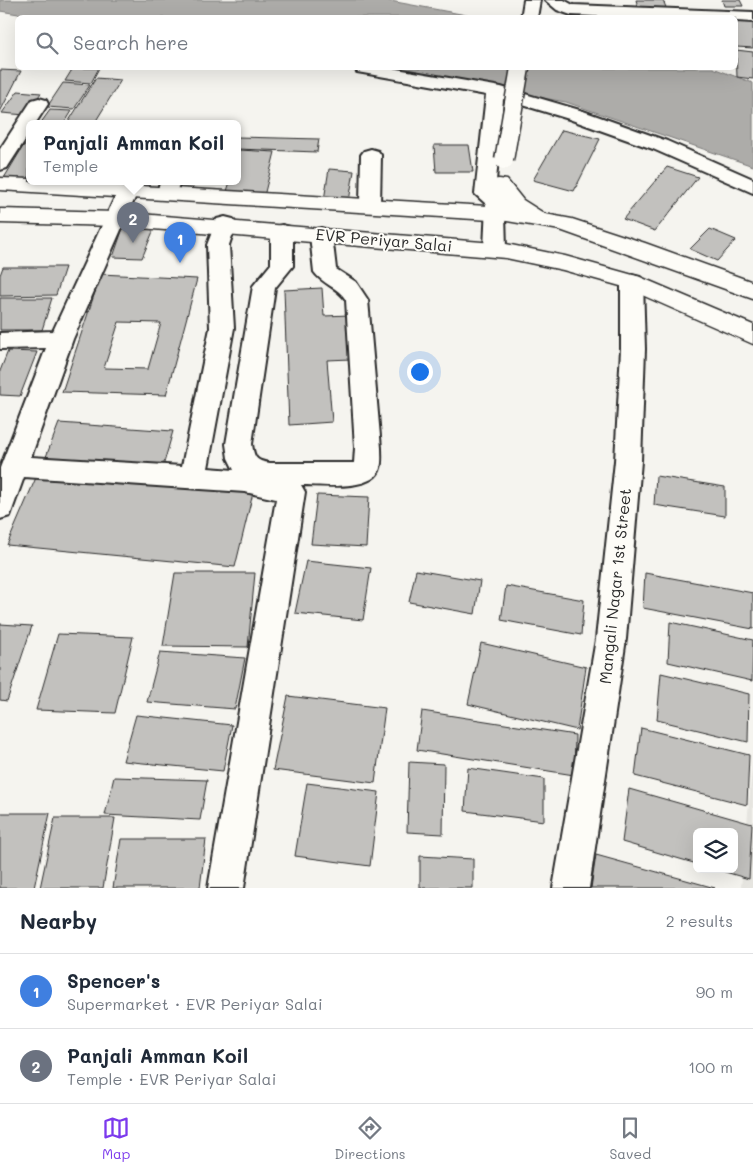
<!DOCTYPE html>
<html lang="en">
<head>
<meta charset="utf-8">
<style>
	:root { --surface:#fff; --page:#f6f6f7; --text:#1f2937; --muted:#747a83; --line:#e0e1e3; --accent:#7c3aed }
	body { margin:0; font-family:Mali,sans-serif; background:var(--page); color:var(--text) }
	.controls { position:absolute; right:15px; bottom:15px; display:grid; overflow:hidden; border-radius:8px; box-shadow:0 5px 20px #0002 }
	.controls button { width:45px; height:45px; display:grid; place-items:center; padding:0; border:0; border-bottom:1px solid var(--line); background:var(--surface); color:var(--text); font:25px sans-serif }
	.you { position:absolute; left:419px; top:371px; width:18px; height:18px; margin:-12px; border:4px solid #fff; border-radius:50%; background:#1a73e8; box-shadow:0 0 0 8px #1a73e833 }
	.badge { display:grid; place-items:center; width:32px; height:32px; border-radius:50%; background:var(--accent); color:#fff; font-size:16px; font-weight:700 }
	.pin { position:absolute; translate:-50% -41px; filter:drop-shadow(0 1px 2px #0008) }
	.pin::after { content:''; position:absolute; top:26px; width:18px; height:15px; background:inherit; clip-path:polygon(0 0,100% 0,50% 100%) }
	.popup { position:absolute; left:26px; top:120px; width:215px; height:65px; box-sizing:border-box; display:grid; place-content:center; border-radius:8px; background:var(--surface); filter:drop-shadow(0 1px 4px #0005); font-size:16px; white-space:nowrap; color:var(--muted) }
	.popup b { font-size:19px; color:var(--text) }
	.popup::after { content:''; position:absolute; left:50%; top:100%; margin-left:-10px; border:10px solid transparent; border-top-color:var(--surface) }
	.list { margin:0; padding:0; list-style:none }
	h2 { display:flex; justify-content:space-between; align-items:center; height:65px; margin:0; padding:0 20px; font-size:21px }
	h2 small { font-size:16px; font-weight:400; color:var(--muted) }
	.list li { display:grid; grid-template-columns:32px 1fr auto; gap:15px; align-items:center; box-sizing:border-box; height:75px; padding:0 20px; border-top:1px solid var(--line) }
	.list b { display:block; font-size:19px; white-space:nowrap }
	.list p { margin:0; font-size:16px; white-space:nowrap; color:var(--muted) }
	.list em { font-size:16px; font-style:normal; color:var(--muted) }
	.icon { flex:none; width:28px; height:28px; fill:none; stroke:currentColor; stroke-width:2; stroke-linecap:round; stroke-linejoin:round }
	.map { position:relative; flex:none; width:753px; height:888px; overflow:hidden }
	.search { position:absolute; background:var(--surface); box-shadow:0 5px 20px #0002; left:15px; right:15px; top:15px; height:55px; display:flex; align-items:center; gap:12px; box-sizing:border-box; padding:0 18px; border-radius:8px; color:var(--muted); font-size:19px }
	.sheet { height:215px; background:var(--surface) }
	nav { display:flex; justify-content:space-around; align-items:center; box-sizing:border-box; height:70px; border-top:1px solid var(--line); background:var(--surface); font-size:14px; color:var(--muted) }
	nav a { display:grid; justify-items:center; gap:2px }
	nav .on { color:var(--accent) }
	.map>svg:first-child { display:block }
	.built { fill:#e6e5e0 }
	.water { fill:#adaca9; stroke:#797877 }
	.building { fill:#c2c1be; stroke:#2b2b2b; fill-rule:evenodd }
	.lines { fill:none; stroke-linecap:round; stroke-linejoin:round }
	.minor-casing { stroke:#2b2b2b; stroke-width:4 }
	.major-casing { stroke:#2b2b2b; stroke-width:3 }
	.minor { fill:#fdfcf7; fill-rule:evenodd }
	.major { fill:#fdfcf7; fill-rule:evenodd }
	.minor-bridge-casing { stroke:#2b2b2b; stroke-width:21; stroke-linecap:butt }
	.minor-bridge { stroke:#fdfcf7; stroke-width:18 }
	.labels { text-anchor:middle; stroke-width:4; stroke-linejoin:round; paint-order:stroke }
	.street-label { font-size:16px; fill:#2b2b2b; stroke:#fdfcf7 }
</style>
</head>
<body>
<div class="map">
<svg width="753" height="888" viewBox="0 0 753 888">
	<rect width="100%" height="100%" fill="#f5f4ef"/>
	<filter id="ink" filterUnits="userSpaceOnUse"><feTurbulence type="fractalNoise" baseFrequency=".02" numOctaves="2"/><feDisplacementMap in="SourceGraphic" scale="10" xChannelSelector="R" yChannelSelector="G"/><feConvolveMatrix kernelMatrix="1 2 1 2 8 2 1 2 1" color-interpolation-filters="sRGB"/></filter>
	<g filter="url(#ink)">
		<!-- built -->
		<path class="built" d="M753 759V888H741Z"/>
		<!-- water -->
		<path class="water" d="M0 0H385L477 17 43 18 0 11Z
			M374 68H713L753 83V166L566 102Z"/>
		<!-- building -->
		<path class="building" d="M636 0H663L667 10H639Z
			M722 0H740L743 6H724Z
			M570 13 601 16V18H569Z
			M736 21 753 22V48L736 47Z
			M736 50 753 52V79L737 77Z
			M73 68H99L91 83 65 81Z
			M0 70 21 71 0 112Z
			M96 78 121 80 94 124H67Z
			M63 83 90 85 74 109 47 107Z
			M18 91 41 93 25 115 2 113Z
			M50 110 72 111 64 124H40Z
			M562 130 600 139 574 191 533 180Z
			M237 137 319 139 317 152 237 149Z
			M24 145H29V180L4 178Z
			M434 145H469L473 172H436Z
			M239 150 275 152 264 196 226 194 230 182H237V158Z
			M667 167 698 177 655 231 623 219Z
			M329 169 354 171 349 201 324 200Z
			M123 228 154 229 142 258 113 257Z
			M710 229 736 240 717 261 690 249Z
			M3 267H65L56 295 0 296V275Z
			M101 274 197 279 166 395 62 392ZM119 322 161 323 148 369 104 368Z
			M322 288 324 316 350 315 351 359 327 360 332 422 289 425 284 290Z
			M0 298H52L42 330H0Z
			M8 351 37 352 20 396 0 395V371Z
			M59 423 173 431 162 470 44 462Z
			M38 473 253 493 235 567 7 545Z
			M656 476 725 487V516L654 505Z
			M317 495 369 497 366 547 311 544Z
			M306 561 371 568 363 620 295 613Z
			M416 570 480 581 475 614 409 602Z
			M175 573H255L248 647 163 646Z
			M645 573 753 593V629L643 608Z
			M506 586 584 600 581 635 501 620Z
			M670 622 753 640 752 681 668 662Z
			M0 624 32 626 7 701 0 700Z
			M58 634 133 637 115 713 36 710Z
			M481 643 586 667 577 730 468 704Z
			M160 652 245 658 235 709 147 702Z
			M661 673 749 694 748 742 657 720Z
			M288 696 385 708 375 783 273 770Z
			M422 711 575 735 574 775 417 750Z
			M136 715 232 725 223 771 123 761Z
			M641 728 749 755 747 805 635 776Z
			M409 762 444 764 443 834 407 832Z
			M468 768 544 779V821L465 811Z
			M114 777 207 780 200 820 105 815Z
			M307 783 379 792 370 866 295 856Z
			M629 789 752 824 749 879 715 869H734V832H697V864L622 842Z
			M0 813H50L34 888H0Z
			M55 818H115L103 888H40Z
			M121 839H206L200 888H113Z
			M596 855 715 888H591Z
			M420 856 473 859V888H420Z"/>
		<g class="lines">
			<!-- minor casing -->
			<g class="minor-casing">
				<path id="minor" d="M524 0H540L537 18H521Z
					M545 0H564L573 5 753 12V22L736 21V18H638L571 15 557 10Z
					M355 68H391L501 87 583 111 667 141 753 179V193L653 149 569 119 503 99 496 181 506 182 509 186 505 213 506 249 503 254 495 256 487 254 484 249 486 204 475 194 486 95 363 73 357 72Z
					M39 98 46 100 48 104 35 124H29V134L7 168 0 170V149L32 100Z
					M371 149 378 151 381 155 380 205 377 209 370 211 363 209 360 205 361 155 364 151Z
					M122 182H142L73 339 31 457 182 466 210 328 207 245 217 219 225 217 233 219 236 224 229 245 234 328 208 468 234 470 228 458 226 444 253 286 271 264V232L274 227 282 225 290 227 293 232V266L275 288 252 444C254 458 256 461 270 463H354L355 448 346 300C338 287 322 284 314 272L310 235 313 230 321 228 329 230 332 235 336 269 356 282 368 300 381 448C381 454 382 462 380 468 374 492 320 485 301 485L305 492 244 888H208L276 499 245 492 24 477 10 516 0 519V468L46 348 0 349V333L53 331Z
					M160 182H180L174 197 167 199 160 197 157 193Z
					M632 275 640 277 643 282 645 349 641 461 626 639 589 888H553L596 639 615 461 621 349V282L624 277Z"/>
			</g>
			<!-- major casing -->
			<g class="major-casing">
				<path id="major" d="M0 178 29 179V182H71L505 207 488 185 491 180 499 179 507 180 523 200 545 214 572 219 645 243 753 282V299L560 230 507 221 0 190Z
					M0 209 116 212 506 244 565 256 640 277 753 325V344L624 287 563 270 506 258 116 226 0 223Z"/>
			</g>
			<!-- minor -->
			<use href="#minor" class="minor"/>
			<!-- major -->
			<use href="#major" class="major"/>
			<!-- minor-bridge casing -->
			<g class="minor-bridge-casing">
				<path id="minor-bridge" d="M504 160 520 68"/>
			</g>
			<!-- minor-bridge -->
			<use href="#minor-bridge" class="minor-bridge"/>
		</g>
	</g>
	<g class="labels">
		<!-- street labels -->
		<g class="street-label">
			<text transform="translate(384 240) rotate(5)" y="6">EVR Periyar Salai</text>
			<text transform="translate(615 586) rotate(-84)" y="6">Mangali Nagar 1st Street</text>
		</g>
	</g>
</svg>
<div class="controls">
<button><svg class="icon" aria-label="layers" viewBox="0 0 24 24"><path d="M12 4l9 5-9 5-9-5zM3 14l9 5 9-5"/></svg></button>
</div>
<div class="you"></div>
<div class="pin badge" style="left:180px;top:263px;background:#3f7fe0">1</div>
<div class="pin badge" style="left:133px;top:243px;background:#6b7280">2</div>
<div class="popup"><b>Panjali Amman Koil</b>Temple</div>
<div class="search"><svg class="icon" aria-label="search" viewBox="0 0 24 24"><circle cx="10" cy="10" r="6"/><path d="M15 15l6 6"/></svg>Search here</div>
</div>
<section class="sheet">
<h2>Nearby<small>2 results</small></h2>
<ul class="list">
<li><span class="badge" style="background:#3f7fe0">1</span><div><b>Spencer's</b><p>Supermarket · EVR Periyar Salai</p></div><em>90 m</em></li>
<li><span class="badge" style="background:#6b7280">2</span><div><b>Panjali Amman Koil</b><p>Temple · EVR Periyar Salai</p></div><em>100 m</em></li>
</ul>
</section>
<nav>
<a class="on"><svg class="icon" aria-label="map" viewBox="0 0 24 24"><path d="M3 6l6-2 6 2 6-2v14l-6 2-6-2-6 2zM9 4v14M15 6v14"/></svg>Map</a>
<a><svg class="icon" aria-label="directions" viewBox="0 0 24 24"><path d="M12 3l9 9-9 9-9-9zM9 14v-3h6M13 9l2 2-2 2"/></svg>Directions</a>
<a><svg class="icon" aria-label="saved" viewBox="0 0 24 24"><path d="M7 4h10v16l-5-4-5 4z"/></svg>Saved</a>
</nav>
</body>
</html>
